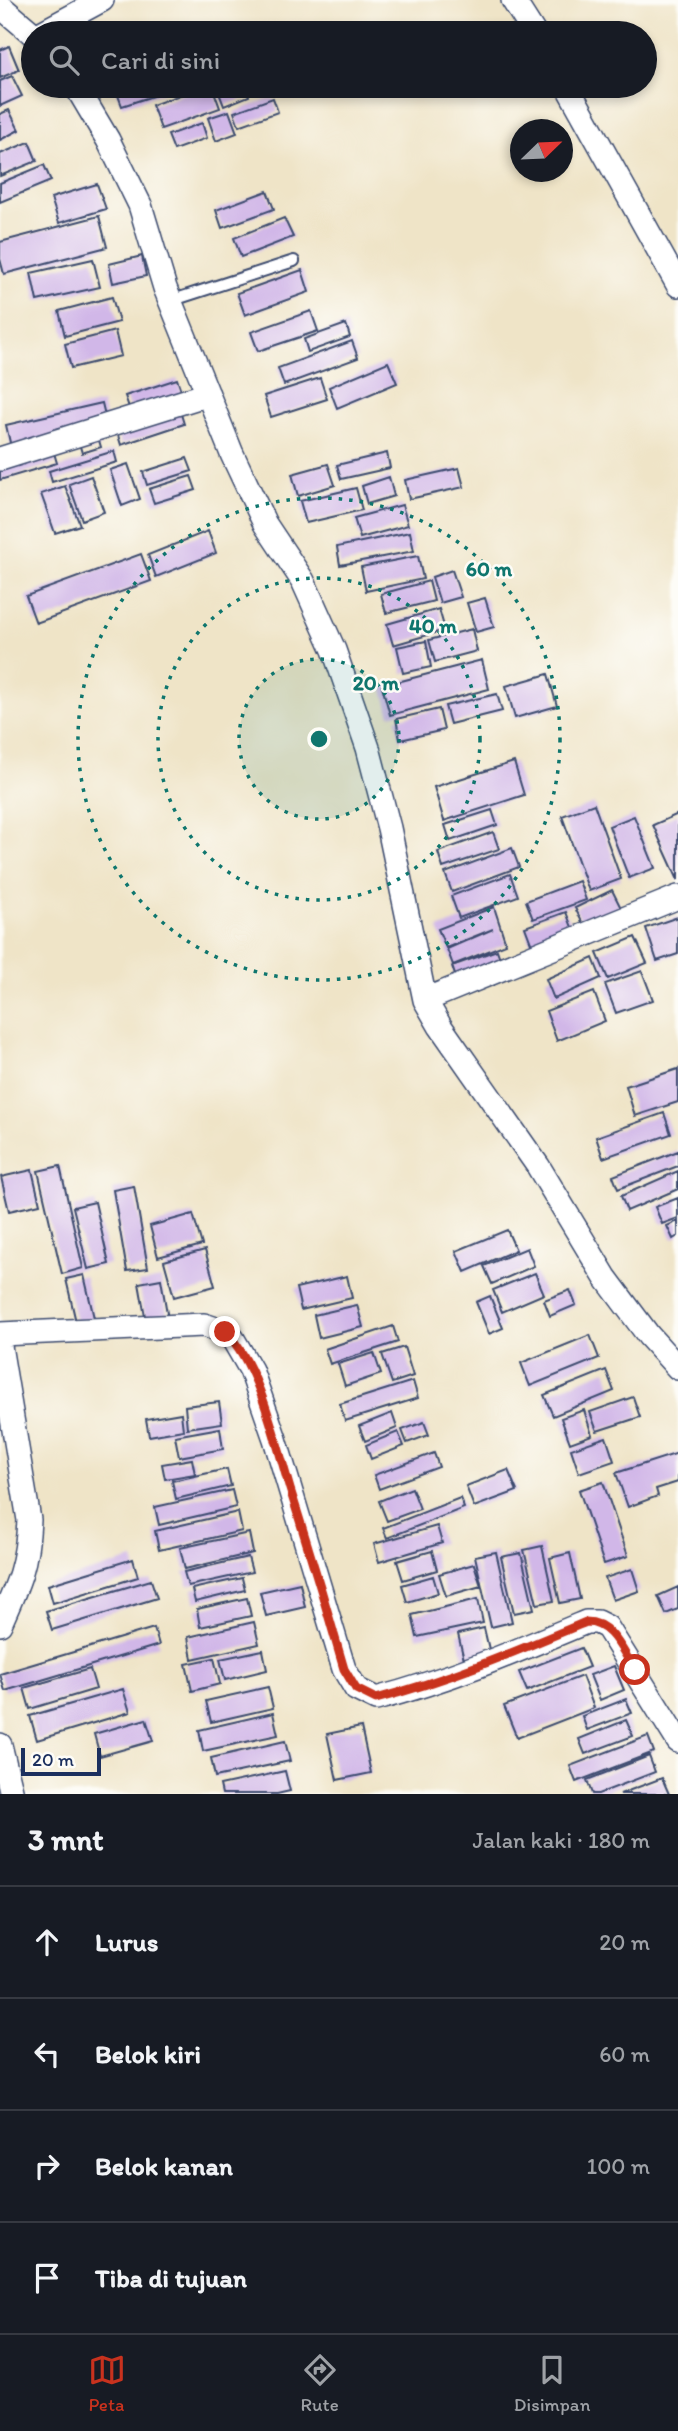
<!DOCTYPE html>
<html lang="id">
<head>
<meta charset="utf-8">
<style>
	:root { --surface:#171b24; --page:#242831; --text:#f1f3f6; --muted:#9ea1a6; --line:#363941; --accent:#c8321e }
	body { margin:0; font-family:Itim,sans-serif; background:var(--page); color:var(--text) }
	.compass { position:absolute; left:510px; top:119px; width:63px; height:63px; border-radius:50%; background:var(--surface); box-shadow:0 4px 10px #0003; rotate:67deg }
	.scale { position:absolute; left:21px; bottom:18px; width:80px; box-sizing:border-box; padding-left:7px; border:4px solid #1b2f5e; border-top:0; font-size:19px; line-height:24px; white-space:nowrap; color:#1b2f5e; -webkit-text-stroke:5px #fdfcf7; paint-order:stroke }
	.stop { position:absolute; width:21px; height:21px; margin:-16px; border:5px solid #c8321e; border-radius:50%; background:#fff }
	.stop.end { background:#c8321e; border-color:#fff; box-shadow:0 2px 7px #0008 }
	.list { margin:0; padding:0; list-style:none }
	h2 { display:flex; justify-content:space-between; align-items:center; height:91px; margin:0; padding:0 28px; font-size:30px }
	h2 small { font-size:23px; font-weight:400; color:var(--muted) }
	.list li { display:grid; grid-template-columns:46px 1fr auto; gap:21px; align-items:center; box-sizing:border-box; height:112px; padding:0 28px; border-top:2px solid var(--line) }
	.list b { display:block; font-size:26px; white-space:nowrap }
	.list em { font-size:23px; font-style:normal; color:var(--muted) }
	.icon { flex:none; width:38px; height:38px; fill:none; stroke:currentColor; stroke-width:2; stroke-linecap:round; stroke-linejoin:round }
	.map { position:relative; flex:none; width:678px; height:1794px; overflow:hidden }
	.search { position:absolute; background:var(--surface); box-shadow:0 4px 10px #0003; left:21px; right:21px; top:21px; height:77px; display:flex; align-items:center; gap:18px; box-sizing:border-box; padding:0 24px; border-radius:38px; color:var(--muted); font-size:26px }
	.sheet { height:539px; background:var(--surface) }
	nav { display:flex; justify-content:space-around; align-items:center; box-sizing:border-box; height:98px; border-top:2px solid var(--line); background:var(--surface); font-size:19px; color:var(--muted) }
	nav a { display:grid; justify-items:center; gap:4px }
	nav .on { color:var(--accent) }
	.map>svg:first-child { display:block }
	.building { fill:#d1b7e8 }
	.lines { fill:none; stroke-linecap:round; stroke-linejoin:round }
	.lane-casing { stroke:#3b4a6e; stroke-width:14 }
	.street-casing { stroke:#3b4a6e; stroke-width:26 }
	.lane { stroke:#fff; stroke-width:10 }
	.street { stroke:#fff; stroke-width:23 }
	.route { stroke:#c8321e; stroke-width:9 }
	.ring { fill:none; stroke:#0f766e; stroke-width:3.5; stroke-dasharray:3.5 7 }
	.centre { fill:#0f766e; stroke:#fdfcf7; stroke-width:3.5 }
	.ring-label { font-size:21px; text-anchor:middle; font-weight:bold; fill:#0f766e; stroke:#fdfcf7; stroke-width:5; stroke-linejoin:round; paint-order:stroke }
</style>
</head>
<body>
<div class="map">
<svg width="678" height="1794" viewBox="0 0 678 1794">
	<rect width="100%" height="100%" fill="#fdfcf7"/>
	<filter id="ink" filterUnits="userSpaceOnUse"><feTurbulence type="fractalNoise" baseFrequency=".0143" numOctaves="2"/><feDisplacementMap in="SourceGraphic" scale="14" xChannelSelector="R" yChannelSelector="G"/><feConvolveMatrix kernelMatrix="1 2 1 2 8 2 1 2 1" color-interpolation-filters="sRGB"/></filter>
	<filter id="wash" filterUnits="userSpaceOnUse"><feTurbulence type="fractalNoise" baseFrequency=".00686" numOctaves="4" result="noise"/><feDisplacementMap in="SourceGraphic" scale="28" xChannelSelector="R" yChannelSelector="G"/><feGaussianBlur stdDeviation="1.57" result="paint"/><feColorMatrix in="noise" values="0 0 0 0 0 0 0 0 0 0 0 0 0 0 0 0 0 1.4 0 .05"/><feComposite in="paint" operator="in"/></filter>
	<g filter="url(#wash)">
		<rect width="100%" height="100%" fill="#efe4c7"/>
		<g id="blocks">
			<!-- building -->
			<path class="building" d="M9 46 19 70 0 78V50Z
				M12 76 22 96 0 106V81Z
				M128 86H160L162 93 122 106 116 90Z
				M205 86H212L220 108 161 129 152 105Z
				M229 86H246L249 96 224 106 218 90Z
				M273 98 278 112 239 126 234 112Z
				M9 110 19 130 0 140V114Z
				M229 111 237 133 216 141 208 118Z
				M202 123 207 138 174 150 168 135Z
				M29 142 37 161 0 176V154Z
				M44 165 51 181 0 202V183Z
				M97 184 106 209 59 223 51 198Z
				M267 191 274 209 222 228 216 210Z
				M99 216 107 247 4 274 0 259V242Z
				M284 218 293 237 241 257 234 238Z
				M142 256 146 276 113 283 109 264Z
				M93 259 100 287 37 301 31 273Z
				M302 270 309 292 245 315 237 293Z
				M112 297 119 322 65 336 59 311Z
				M311 311 318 331 258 351 251 332Z
				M346 324 350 337 308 352 304 339Z
				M115 331 121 356 71 368 65 344Z
				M352 341 358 358 284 385 278 368Z
				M388 362 397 383 337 408 329 387Z
				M320 378 327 399 271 417 264 396Z
				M177 379 183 396 131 413 125 396Z
				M102 403 107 424 11 447 6 425Z
				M180 411 184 424 121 445 117 432Z
				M97 434 101 447 82 453 78 440Z
				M52 446 57 463 0 480V461Z
				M114 451 117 462 52 482 49 471Z
				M387 453 390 468 341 479 337 465Z
				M187 458 192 471 147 485 143 472Z
				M128 464 140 499 122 506 110 470Z
				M328 464 335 485 298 496 292 474Z
				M459 468 464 487 409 499 405 480Z
				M91 476 104 512 82 520 69 484Z
				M191 476 196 490 154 503 149 489Z
				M389 477 394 496 367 504 362 486Z
				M65 486 80 525 55 533 41 494Z
				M356 488 362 510 306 523 300 501Z
				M402 505 408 525 360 538 354 518Z
				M208 531 216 553 156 577 148 555Z
				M410 532 414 551 340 565 337 547Z
				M141 554 151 581 36 623 26 596Z
				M418 556 423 579 366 591 361 567Z
				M452 570 461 597 440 603 432 577Z
				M429 581 434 601 386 613 381 594Z
				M485 598 494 627 476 632 467 603Z
				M439 609 445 630 393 645 387 624Z
				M472 629 477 651 435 662 429 640Z
				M426 641 431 667 403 673 397 647Z
				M482 660 489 689 390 715 382 686Z
				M548 674 557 706 515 718 506 686Z
				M497 694 502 711 450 724 445 706Z
				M439 709 444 730 400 740 396 719Z
				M514 762 524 795 444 821 434 787Z
				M594 804 621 879 589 891 562 816Z
				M492 810 497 825 450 841 445 825Z
				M678 814V880L653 825Z
				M634 816 655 868 629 878 609 826Z
				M493 832 499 849 443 868 438 852Z
				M512 848 519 867 452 892 445 873Z
				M510 874 518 896 459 918 451 896Z
				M579 881 586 900 533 919 526 901Z
				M612 890 624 914 587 932 575 908Z
				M494 907 506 944 453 965 447 949 493 929 446 948 438 929Z
				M566 912 575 935 534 951 525 927Z
				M678 917V954L657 961 646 928Z
				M635 937 647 963 608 979 597 953Z
				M497 950 503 967 458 984 452 966Z
				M593 958 601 978 554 999 546 979Z
				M642 971 653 1000 616 1013 605 984Z
				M594 992 605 1021 557 1041 546 1011Z
				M678 1069V1102L635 1116 626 1086Z
				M664 1113 671 1134 603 1158 596 1137Z
				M678 1151V1166L618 1189 613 1176Z
				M60 1166 83 1268 62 1274 38 1171Z
				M32 1170 40 1204 9 1211 1 1177Z
				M678 1171V1189L627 1211 621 1196Z
				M134 1186 148 1268 127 1271 113 1190Z
				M678 1198V1218L662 1224 655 1207Z
				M95 1202 109 1264 88 1269 73 1207Z
				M193 1214 202 1245 158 1257 150 1226Z
				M678 1221V1236L673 1239 667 1226Z
				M507 1230 516 1250 465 1272 456 1251Z
				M527 1248 534 1266 492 1284 484 1266Z
				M205 1250 215 1286 174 1297 164 1261Z
				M535 1273 544 1294 502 1312 493 1290Z
				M84 1275 94 1318 76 1322 66 1279Z
				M347 1276 352 1298 301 1310 296 1288Z
				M161 1279 168 1319 146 1322 139 1283Z
				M570 1290 576 1305 550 1316 544 1300Z
				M490 1296 503 1328 489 1334 476 1302Z
				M357 1305 363 1327 319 1338 314 1315Z
				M393 1326 398 1342 330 1364 325 1349Z
				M590 1335 599 1358 530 1386 521 1363Z
				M404 1347 413 1376 392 1383 382 1354Z
				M374 1353 381 1374 345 1386 338 1364Z
				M606 1370 614 1391 553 1416 544 1395Z
				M413 1381 418 1398 345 1421 340 1404Z
				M633 1397 640 1417 597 1431 590 1412Z
				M219 1402 222 1423 187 1428 185 1406Z
				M584 1410 592 1435 570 1443 561 1418Z
				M181 1413 183 1430 149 1436 146 1419Z
				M392 1413 397 1428 365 1441 359 1426Z
				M424 1422 429 1435 407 1443 402 1430Z
				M220 1428 223 1449 179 1457 175 1436Z
				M398 1432 404 1446 371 1459 366 1445Z
				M606 1437 614 1461 579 1473 571 1449Z
				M434 1453 439 1467 379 1489 374 1475Z
				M678 1453V1482L656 1489 658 1496 628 1507 616 1473Z
				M192 1459 195 1474 165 1479 162 1464Z
				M227 1469 231 1486 176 1499 172 1481Z
				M508 1470 517 1491 474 1507 466 1486Z
				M603 1482 628 1556 604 1564 579 1490Z
				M412 1488 420 1509 387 1521 379 1501Z
				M232 1490 236 1507 159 1525 155 1507Z
				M460 1498 464 1508 387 1538 383 1528Z
				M238 1512 242 1531 159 1550 155 1531Z
				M437 1526 442 1543 379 1562 374 1544Z
				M249 1533 253 1553 185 1569 180 1548Z
				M542 1546 554 1601 537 1604 524 1550Z
				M432 1551 437 1570 403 1580 397 1561Z
				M496 1552 512 1622 491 1627 475 1556Z
				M521 1553 534 1609 514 1613 501 1557Z
				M570 1553 580 1599 560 1603 550 1558Z
				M248 1557 252 1572 188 1586 184 1572Z
				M133 1559 138 1577 53 1603 48 1585Z
				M474 1564 481 1586 446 1596 439 1574Z
				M632 1569 639 1591 613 1600 605 1578Z
				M433 1576 438 1593 407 1602 402 1585Z
				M242 1578 245 1590 195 1602 192 1589Z
				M151 1580 157 1598 52 1630 46 1611Z
				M300 1583 305 1607 266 1616 260 1592Z
				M678 1587V1609L666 1614 658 1596Z
				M247 1598 251 1616 200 1627 197 1609Z
				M478 1599 483 1623 417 1637 412 1615Z
				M254 1622 259 1644 192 1659 188 1637Z
				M154 1628 159 1645 5 1691 0 1674Z
				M484 1628 491 1658 465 1664 458 1634Z
				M581 1648 589 1667 527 1691 519 1672Z
				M263 1650 267 1670 225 1680 220 1659Z
				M214 1658 220 1684 192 1691 186 1664Z
				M614 1666 624 1690 600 1700 590 1675Z
				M90 1669 96 1689 30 1709 24 1688Z
				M582 1676 594 1708 517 1738 504 1706Z
				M268 1687 273 1708 211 1722 206 1701Z
				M123 1689 130 1712 37 1740 30 1716Z
				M626 1699 632 1713 587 1730 582 1716Z
				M273 1713 278 1735 203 1751 199 1730Z
				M146 1719 153 1741 100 1756 94 1734Z
				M626 1720 633 1736 585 1754 579 1739Z
				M361 1727 371 1773 337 1780 327 1734Z
				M648 1736 654 1752 576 1782 570 1766Z
				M285 1741 290 1761 215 1777 211 1758Z
				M649 1756 655 1772 598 1794H592L587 1780Z
				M285 1771 290 1791 277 1794H222L220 1785Z
				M662 1778 669 1794H620Z"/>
		</g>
	</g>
	<g filter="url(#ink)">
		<use href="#blocks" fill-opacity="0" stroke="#3b4a6e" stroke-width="2"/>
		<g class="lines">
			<!-- lane casing -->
			<g class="lane-casing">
				<path id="lane" d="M170 301 294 261"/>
			</g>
			<!-- street casing -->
			<g class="street-casing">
				<path id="street" d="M513 0 534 33
					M0 6 33 34
					M41 33 102 0
					M76 86 108 140 140 205 165 288 232 454 265 524 303 581 334 650 368 748 389 828 425 1000 440 1026 538 1166 605 1277 649 1336 678 1368
					M567 86 678 285
					M0 459 208 394
					M425 1000 678 897
					M0 1334 204 1325 225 1332 233 1339 251 1370 275 1439 344 1669 356 1689 376 1699C449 1680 517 1651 586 1622H597L607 1627 678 1741
					M0 1346 29 1520C27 1565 18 1584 0 1624
					M0 1745 12 1794"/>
			</g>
			<!-- lane -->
			<use href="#lane" class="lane"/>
			<!-- street -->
			<use href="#street" class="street"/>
		</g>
	</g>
	<g class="lines" filter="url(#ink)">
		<!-- route -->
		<path class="route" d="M225 1332C258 1361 277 1446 290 1489 309 1549 327 1609 344 1669L356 1689 376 1699C449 1680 517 1651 586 1622 612 1622 622 1651 635 1670"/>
	</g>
	<!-- distance rings -->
	<circle cx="319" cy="739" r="80" fill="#0f766e" fill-opacity=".12"/>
	<g class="ring">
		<circle cx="319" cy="739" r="80"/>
		<circle cx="319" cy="739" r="161"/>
		<circle cx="319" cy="739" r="241"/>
	</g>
	<circle cx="319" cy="739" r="10" class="centre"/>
	<g class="ring-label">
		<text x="489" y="576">60 m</text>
		<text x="433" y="633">40 m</text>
		<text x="376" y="690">20 m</text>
	</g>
</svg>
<svg class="compass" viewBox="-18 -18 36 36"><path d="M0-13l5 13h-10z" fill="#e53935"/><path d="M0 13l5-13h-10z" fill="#9ea1a6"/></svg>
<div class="scale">20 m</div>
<div class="stop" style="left:635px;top:1670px"></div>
<div class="stop end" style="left:225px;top:1332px"></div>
<div class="search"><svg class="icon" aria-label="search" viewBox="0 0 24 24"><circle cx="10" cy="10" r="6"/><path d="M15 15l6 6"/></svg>Cari di sini</div>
</div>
<section class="sheet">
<h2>3 mnt<small>Jalan kaki · 180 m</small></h2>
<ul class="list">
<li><svg class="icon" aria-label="ahead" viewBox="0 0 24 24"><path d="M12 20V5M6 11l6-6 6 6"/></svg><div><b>Lurus</b></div><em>20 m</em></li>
<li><svg class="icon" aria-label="left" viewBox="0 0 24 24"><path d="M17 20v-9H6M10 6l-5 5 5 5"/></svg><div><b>Belok kiri</b></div><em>60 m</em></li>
<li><svg class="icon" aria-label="right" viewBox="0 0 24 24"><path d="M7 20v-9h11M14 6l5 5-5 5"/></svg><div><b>Belok kanan</b></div><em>100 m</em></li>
<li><svg class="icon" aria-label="arrive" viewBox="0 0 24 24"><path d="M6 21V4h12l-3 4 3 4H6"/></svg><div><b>Tiba di tujuan</b></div></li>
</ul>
</section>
<nav>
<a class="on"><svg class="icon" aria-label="map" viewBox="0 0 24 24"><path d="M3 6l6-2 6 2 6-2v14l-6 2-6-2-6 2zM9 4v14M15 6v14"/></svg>Peta</a>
<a><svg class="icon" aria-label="directions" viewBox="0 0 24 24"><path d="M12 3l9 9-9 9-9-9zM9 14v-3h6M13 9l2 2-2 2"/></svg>Rute</a>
<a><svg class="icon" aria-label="saved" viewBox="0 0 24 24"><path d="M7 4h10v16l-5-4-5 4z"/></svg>Disimpan</a>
</nav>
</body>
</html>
